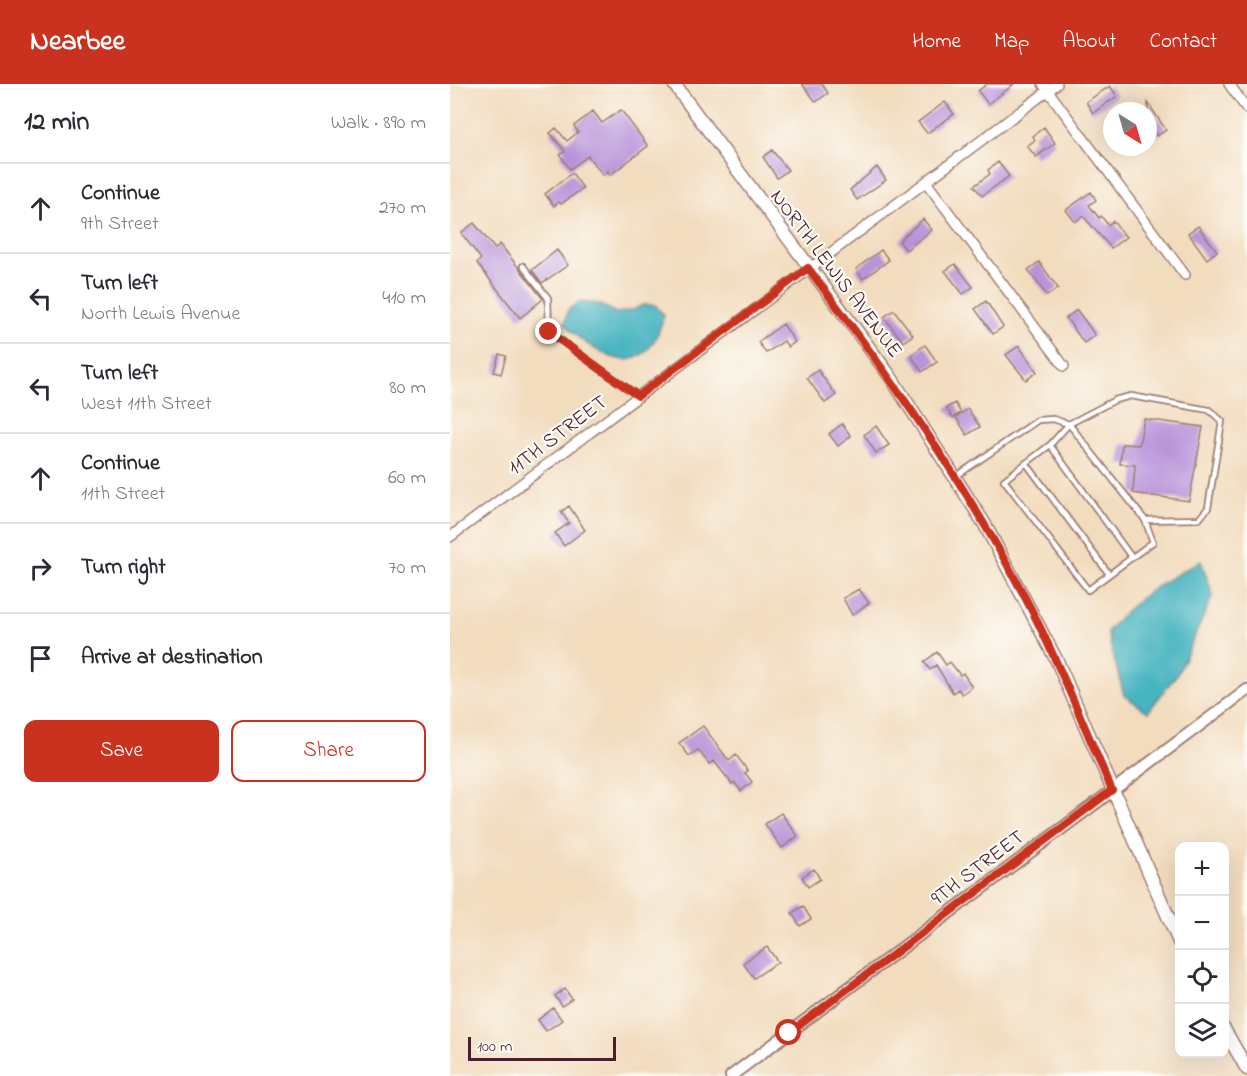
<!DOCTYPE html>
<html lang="en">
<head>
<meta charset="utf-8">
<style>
	:root { --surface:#fff; --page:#f2f2f3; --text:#2b2b33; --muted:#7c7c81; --line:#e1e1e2; --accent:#c8321e }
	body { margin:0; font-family:"Indie Flower",sans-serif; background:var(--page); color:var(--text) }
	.controls { position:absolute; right:18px; bottom:18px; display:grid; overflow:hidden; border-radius:12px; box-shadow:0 6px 24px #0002 }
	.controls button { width:54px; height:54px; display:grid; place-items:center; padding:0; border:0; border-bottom:2px solid var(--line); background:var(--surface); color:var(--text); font:30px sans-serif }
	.compass { position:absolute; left:653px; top:18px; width:54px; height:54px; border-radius:50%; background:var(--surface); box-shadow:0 6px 24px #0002; rotate:143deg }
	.scale { position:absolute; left:18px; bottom:15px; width:148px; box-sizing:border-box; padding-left:6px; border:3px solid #4a1f2b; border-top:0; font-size:16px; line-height:21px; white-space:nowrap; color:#4a1f2b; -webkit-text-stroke:4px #fdfcf7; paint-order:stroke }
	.stop { position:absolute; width:18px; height:18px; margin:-14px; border:4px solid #c8321e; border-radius:50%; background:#fff }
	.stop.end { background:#c8321e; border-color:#fff; box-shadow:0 2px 6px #0008 }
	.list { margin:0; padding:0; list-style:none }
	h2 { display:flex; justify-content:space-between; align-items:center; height:78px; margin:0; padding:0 24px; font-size:26px }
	h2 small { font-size:20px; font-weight:400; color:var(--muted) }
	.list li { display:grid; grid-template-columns:39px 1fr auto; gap:18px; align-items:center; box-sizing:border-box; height:90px; padding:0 24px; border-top:2px solid var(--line) }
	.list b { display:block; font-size:22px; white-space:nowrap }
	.list p { margin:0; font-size:20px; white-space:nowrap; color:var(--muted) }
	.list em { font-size:20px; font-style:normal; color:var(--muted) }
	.actions { display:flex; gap:12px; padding:18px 24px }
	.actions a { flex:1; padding:14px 0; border:2px solid var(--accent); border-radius:12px; text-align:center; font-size:21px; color:var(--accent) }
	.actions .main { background:var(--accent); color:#fff }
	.icon { flex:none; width:33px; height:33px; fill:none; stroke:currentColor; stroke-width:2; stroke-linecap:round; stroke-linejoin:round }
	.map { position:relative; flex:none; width:797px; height:992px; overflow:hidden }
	header { display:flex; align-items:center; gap:36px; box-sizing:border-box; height:84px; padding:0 30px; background:var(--accent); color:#fff }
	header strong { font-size:28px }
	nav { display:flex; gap:33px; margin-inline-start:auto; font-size:21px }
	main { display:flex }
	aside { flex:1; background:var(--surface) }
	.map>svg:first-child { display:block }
	.water { fill:#45b3c0; stroke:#486976; stroke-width:1.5 }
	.building { fill:#b793d9 }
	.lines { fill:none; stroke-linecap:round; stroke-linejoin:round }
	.service-casing { stroke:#9e7e74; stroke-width:8 }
	.minor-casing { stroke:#9e7e74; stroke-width:12 }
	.tertiary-casing { stroke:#9e7e74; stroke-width:14 }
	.secondary-casing { stroke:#9e7e74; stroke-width:15 }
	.service { stroke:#fff; stroke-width:4.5 }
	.minor { stroke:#fff; stroke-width:9 }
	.tertiary { stroke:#fff; stroke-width:10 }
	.secondary { stroke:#fff; stroke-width:12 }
	.route { stroke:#c8321e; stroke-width:8 }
	.labels { text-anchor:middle; stroke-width:4.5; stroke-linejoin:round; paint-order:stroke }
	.street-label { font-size:21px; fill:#4a1f2b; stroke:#fdfcf7 }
</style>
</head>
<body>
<header>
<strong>Nearbee</strong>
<nav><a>Home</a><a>Map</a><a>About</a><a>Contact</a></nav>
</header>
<main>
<aside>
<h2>12 min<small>Walk · 890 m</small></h2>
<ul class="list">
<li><svg class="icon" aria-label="ahead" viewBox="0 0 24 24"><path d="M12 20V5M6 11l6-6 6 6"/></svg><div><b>Continue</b><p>9th Street</p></div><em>270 m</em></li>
<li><svg class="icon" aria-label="left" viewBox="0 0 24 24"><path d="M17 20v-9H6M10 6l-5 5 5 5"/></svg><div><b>Turn left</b><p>North Lewis Avenue</p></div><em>410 m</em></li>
<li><svg class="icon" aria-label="left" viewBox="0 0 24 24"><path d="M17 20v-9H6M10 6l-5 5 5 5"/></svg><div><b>Turn left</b><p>West 11th Street</p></div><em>80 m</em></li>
<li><svg class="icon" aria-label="ahead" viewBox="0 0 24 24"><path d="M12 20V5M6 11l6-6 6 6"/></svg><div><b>Continue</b><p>11th Street</p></div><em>60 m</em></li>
<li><svg class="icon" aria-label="right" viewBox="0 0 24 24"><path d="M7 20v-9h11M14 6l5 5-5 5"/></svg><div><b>Turn right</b></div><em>70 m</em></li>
<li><svg class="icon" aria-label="arrive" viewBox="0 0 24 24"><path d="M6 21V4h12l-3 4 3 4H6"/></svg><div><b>Arrive at destination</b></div></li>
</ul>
<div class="actions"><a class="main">Save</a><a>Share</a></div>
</aside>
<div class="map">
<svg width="797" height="992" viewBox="0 0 797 992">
	<rect width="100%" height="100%" fill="#fdfcf7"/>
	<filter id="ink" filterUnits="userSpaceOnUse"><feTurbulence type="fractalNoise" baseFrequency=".0167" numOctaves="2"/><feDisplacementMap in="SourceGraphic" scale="12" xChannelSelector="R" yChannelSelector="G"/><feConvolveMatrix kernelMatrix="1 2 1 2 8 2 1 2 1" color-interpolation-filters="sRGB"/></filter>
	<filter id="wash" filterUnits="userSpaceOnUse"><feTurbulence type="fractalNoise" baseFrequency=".008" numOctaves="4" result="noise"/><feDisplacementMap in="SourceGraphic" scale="24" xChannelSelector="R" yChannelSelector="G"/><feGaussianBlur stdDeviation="1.35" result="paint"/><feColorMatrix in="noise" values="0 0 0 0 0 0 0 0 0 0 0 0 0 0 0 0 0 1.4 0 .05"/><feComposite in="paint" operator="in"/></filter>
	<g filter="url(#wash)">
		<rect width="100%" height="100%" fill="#f2dcbe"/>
		<!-- water -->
		<path class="water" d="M129 218 149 220 166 229 183 226 193 221H205L214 231C210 247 201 270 182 275 162 280 126 255 115 239L118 226Z
			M751 477 763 511 728 589 698 628 674 611 657 548C684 514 714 497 751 477Z"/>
		<g id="blocks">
			<!-- building -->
			<path class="building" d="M352 0H372L378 9 366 18Z
				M537 0H564L538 20 528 7Z
				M660 2 667 12 643 29 636 18Z
				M495 18 504 30 477 49 468 38Z
				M698 19 716 46 707 52 698 40Z
				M171 26 198 62 160 91 158 87 153 91 138 72 120 85 110 71 115 67 100 49 106 44 117 57 128 48 124 42 143 27 152 39Z
				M594 43 605 59 586 73 577 62 585 56 583 52Z
				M322 66 338 86 327 94 313 73Z
				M548 78 559 92 532 112 524 102 540 90 538 86Z
				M427 83 436 96 407 116 400 106Z
				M122 89 133 104 111 120 109 118 104 122 95 110Z
				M641 108 646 116 639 121 649 134 651 132 658 141 663 137 676 153 661 164 633 132 625 138 616 126Z
				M473 135 482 146 456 166 449 157Z
				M24 139 45 165 50 160 93 215 70 234 27 179 31 175 11 149Z
				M748 142 767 167 757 175 738 149Z
				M107 166 118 181 92 199 82 186Z
				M431 166 439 176 413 195 406 185Z
				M589 178 608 204 597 212 578 186Z
				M505 180 523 203 513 210 495 187Z
				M536 217 553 243 543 250 525 225Z
				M444 226 463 251 453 258 434 233Z
				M627 226 645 251 634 259 616 234Z
				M333 240 345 258 338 263 334 257 316 269 308 258Z
				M475 261 487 278 472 288 461 271Z
				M569 262 587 288 576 296 556 271Z
				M49 270 56 272 51 290 44 288Z
				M368 286 386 311 375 319 357 294Z
				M505 319 511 329 503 334 496 324Z
				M518 325 530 343 517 351 506 333Z
				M694 335 753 343 739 417 683 409 685 381 670 380 672 360 689 361Z
				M392 340 401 352 388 362 379 350Z
				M426 342 439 361 426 369 414 351Z
				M119 422 135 446 114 462 105 449 119 439 111 428Z
				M409 505 419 519 402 531 393 514Z
				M487 568 496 581 500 578 510 591 513 589 522 603 512 610 508 605 503 609 486 581 480 586 474 578Z
				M253 642 279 677 286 671 298 687 295 689 302 698 291 707 284 698 282 700 264 677 259 680 248 666 239 672 229 659Z
				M331 729 348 752 332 764 315 740Z
				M364 785 370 795 358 803 352 793Z
				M353 822 361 835 350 842 342 829Z
				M317 863 328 878 304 894 293 879Z
				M115 905 122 915 112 922 105 912Z
				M103 924 112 936 96 947 88 936Z"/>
		</g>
	</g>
	<g filter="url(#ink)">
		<use href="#blocks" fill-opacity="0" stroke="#9e7e74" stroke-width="1.5"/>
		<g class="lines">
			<!-- service casing -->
			<g class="service-casing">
				<path id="service" d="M73 182 98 214 99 248 188 312
					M619 340 695 436 703 458 638 506 554 396 600 361Z
					M600 361 682 474
					M576 379 659 490
					M505 393 588 336 603 335 619 340 665 316 681 312 759 326 772 337 758 424 749 435 695 436"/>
			</g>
			<!-- minor casing -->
			<g class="minor-casing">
				<path id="minor" d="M593 0 735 191
					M779 0 797 25
					M476 98 614 282
					M0 453 607 0"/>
			</g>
			<!-- tertiary casing -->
			<g class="tertiary-casing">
				<path id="tertiary" d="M281 992 797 606"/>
			</g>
			<!-- secondary casing -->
			<g class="secondary-casing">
				<path id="secondary" d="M224 0 440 292 534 439 607 577 730 860
					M774 945 797 985"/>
			</g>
			<!-- service -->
			<use href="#service" class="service"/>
			<!-- minor -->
			<use href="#minor" class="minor"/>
			<!-- tertiary -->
			<use href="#tertiary" class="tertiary"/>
			<!-- secondary -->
			<use href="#secondary" class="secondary"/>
		</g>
	</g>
	<g class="lines" filter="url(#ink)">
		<!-- route -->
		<path class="route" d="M99 248 188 312 358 184C440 292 518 402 580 523 611 583 635 645 662 706L339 949"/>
	</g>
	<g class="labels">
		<!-- street labels -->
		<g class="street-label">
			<text transform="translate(387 189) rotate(53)" y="7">NORTH LEWIS AVENUE</text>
			<text transform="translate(107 350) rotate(-37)" y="7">11TH STREET</text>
			<text transform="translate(527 783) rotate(-37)" y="7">9TH STREET</text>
		</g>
	</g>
</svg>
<div class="controls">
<button>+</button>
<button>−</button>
<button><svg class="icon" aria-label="locate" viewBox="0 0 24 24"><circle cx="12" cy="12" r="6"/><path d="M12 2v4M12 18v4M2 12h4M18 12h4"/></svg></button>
<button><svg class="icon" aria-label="layers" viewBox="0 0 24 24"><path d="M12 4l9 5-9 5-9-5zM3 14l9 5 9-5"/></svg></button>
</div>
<svg class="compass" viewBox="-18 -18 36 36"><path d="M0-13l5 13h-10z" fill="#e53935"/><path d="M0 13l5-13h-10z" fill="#7c7c81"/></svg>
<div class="scale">100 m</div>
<div class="stop" style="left:339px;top:949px"></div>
<div class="stop end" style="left:99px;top:248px"></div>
</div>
</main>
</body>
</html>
